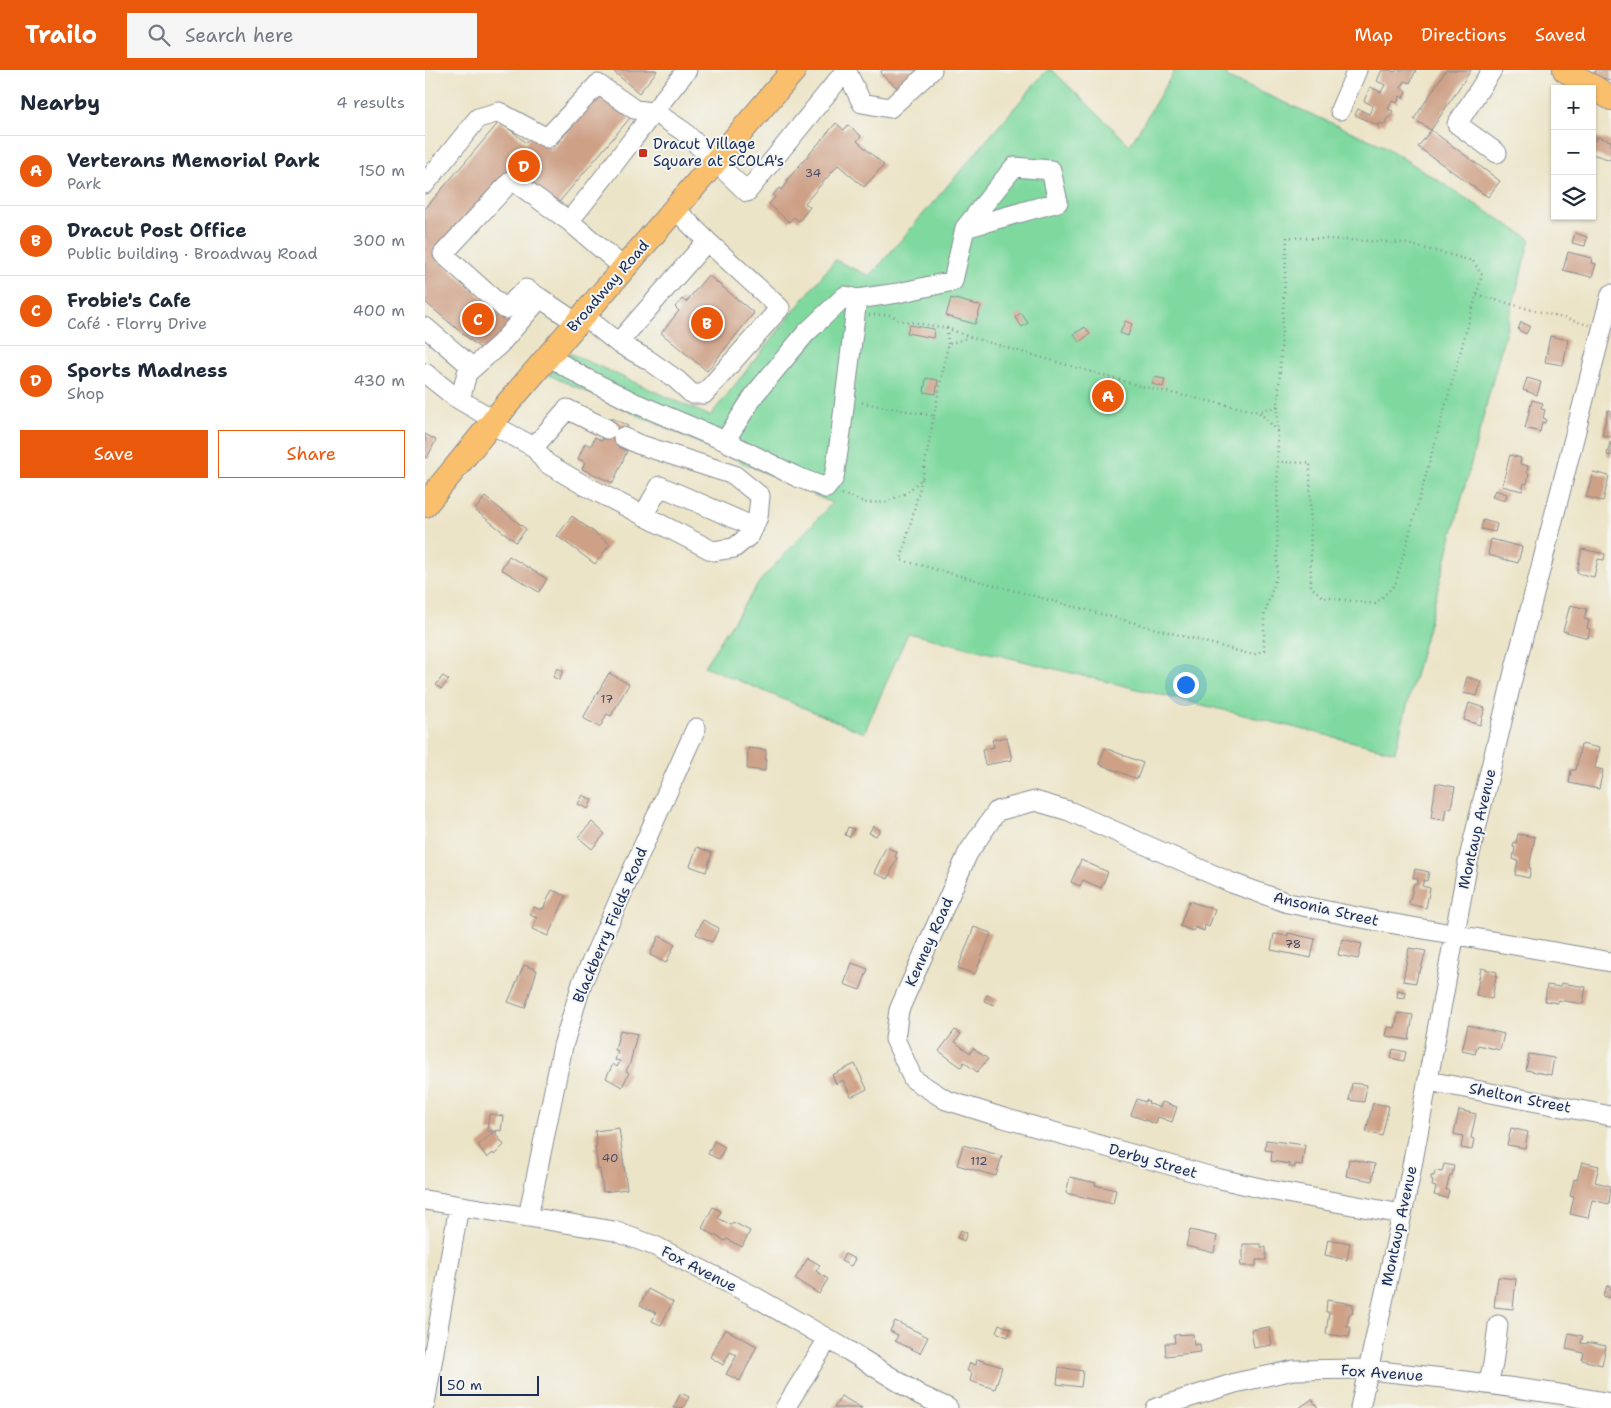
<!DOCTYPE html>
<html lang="en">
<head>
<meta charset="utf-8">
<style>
	:root { --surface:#fff; --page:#f6f6f7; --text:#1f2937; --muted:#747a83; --line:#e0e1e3; --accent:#ea580c }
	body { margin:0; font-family:"Shantell Sans",sans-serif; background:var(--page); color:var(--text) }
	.controls { position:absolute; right:15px; top:15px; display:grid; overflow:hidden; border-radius:0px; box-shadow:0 1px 4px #0004 }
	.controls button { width:45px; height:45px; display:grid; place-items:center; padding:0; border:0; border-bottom:1px solid var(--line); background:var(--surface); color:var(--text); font:25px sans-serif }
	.scale { position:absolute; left:15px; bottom:12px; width:99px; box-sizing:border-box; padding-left:5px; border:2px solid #1b2f5e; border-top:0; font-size:14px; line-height:18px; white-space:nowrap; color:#1b2f5e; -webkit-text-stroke:4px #f6f6f2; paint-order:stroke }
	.you { position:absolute; left:760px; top:614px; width:18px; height:18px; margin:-12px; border:4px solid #fff; border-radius:50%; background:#1a73e8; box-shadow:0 0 0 8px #1a73e833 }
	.badge { display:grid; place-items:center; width:32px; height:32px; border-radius:50%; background:var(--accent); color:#fff; font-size:16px; font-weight:700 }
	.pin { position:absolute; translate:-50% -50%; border:2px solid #fff; box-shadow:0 1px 5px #0006 }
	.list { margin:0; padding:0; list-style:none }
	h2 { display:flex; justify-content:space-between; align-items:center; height:65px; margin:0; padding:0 20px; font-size:21px }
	h2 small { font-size:16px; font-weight:400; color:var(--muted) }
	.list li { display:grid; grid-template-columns:32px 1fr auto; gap:15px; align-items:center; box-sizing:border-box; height:70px; padding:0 20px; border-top:1px solid var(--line) }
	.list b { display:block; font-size:19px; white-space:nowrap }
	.list p { margin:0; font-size:16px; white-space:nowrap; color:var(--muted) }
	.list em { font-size:16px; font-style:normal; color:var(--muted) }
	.actions { display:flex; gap:10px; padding:15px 20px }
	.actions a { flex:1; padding:11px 0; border:1px solid var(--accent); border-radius:0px; text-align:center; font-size:18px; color:var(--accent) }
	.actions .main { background:var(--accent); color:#fff }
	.icon { flex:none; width:28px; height:28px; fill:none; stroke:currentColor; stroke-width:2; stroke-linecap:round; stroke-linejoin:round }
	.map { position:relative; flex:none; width:1186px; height:1338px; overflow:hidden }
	header { display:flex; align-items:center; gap:30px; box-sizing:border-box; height:70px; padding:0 25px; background:var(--accent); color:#fff }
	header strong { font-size:24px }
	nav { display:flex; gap:28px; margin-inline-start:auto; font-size:18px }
	.search { width:350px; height:45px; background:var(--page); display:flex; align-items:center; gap:12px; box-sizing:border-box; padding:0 18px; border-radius:0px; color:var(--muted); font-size:19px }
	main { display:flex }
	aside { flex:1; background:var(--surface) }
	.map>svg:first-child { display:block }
	.green { fill:#7fd99f; stroke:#4d847e }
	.building { fill:#cea187 }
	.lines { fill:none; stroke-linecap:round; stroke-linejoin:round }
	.minor-casing { stroke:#848a92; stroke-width:21 }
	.major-casing { stroke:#848a92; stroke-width:26 }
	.path { stroke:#848a92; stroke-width:2.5; stroke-dasharray:1 4; stroke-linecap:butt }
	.minor { stroke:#fff; stroke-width:19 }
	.major { stroke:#f9bf6d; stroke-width:24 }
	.poi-dot { fill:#c8321e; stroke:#f6f6f2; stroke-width:2 }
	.labels { text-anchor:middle; stroke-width:4; stroke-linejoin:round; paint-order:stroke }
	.number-label { font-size:12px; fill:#484c68 }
	.poi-label { font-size:15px; fill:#1b2f5e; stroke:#f6f6f2; text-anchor:start }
	.street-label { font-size:15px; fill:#1b2f5e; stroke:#f6f6f2 }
</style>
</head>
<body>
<header>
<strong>Trailo</strong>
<div class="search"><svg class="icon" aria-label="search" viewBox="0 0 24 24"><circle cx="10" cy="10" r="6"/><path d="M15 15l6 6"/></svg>Search here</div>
<nav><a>Map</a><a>Directions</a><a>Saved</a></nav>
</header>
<main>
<aside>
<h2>Nearby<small>4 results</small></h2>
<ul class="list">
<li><span class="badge">A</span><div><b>Verterans Memorial Park</b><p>Park</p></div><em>150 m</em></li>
<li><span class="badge">B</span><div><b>Dracut Post Office</b><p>Public building · Broadway Road</p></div><em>300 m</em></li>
<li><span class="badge">C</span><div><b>Frobie's Cafe</b><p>Café · Florry Drive</p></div><em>400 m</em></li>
<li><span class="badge">D</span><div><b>Sports Madness</b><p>Shop</p></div><em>430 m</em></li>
</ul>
<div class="actions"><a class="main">Save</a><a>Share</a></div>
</aside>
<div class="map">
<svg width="1186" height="1338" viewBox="0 0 1186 1338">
	<rect width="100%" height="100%" fill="#f6f6f2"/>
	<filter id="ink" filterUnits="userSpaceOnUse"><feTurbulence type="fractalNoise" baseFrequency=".02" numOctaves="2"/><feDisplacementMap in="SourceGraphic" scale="10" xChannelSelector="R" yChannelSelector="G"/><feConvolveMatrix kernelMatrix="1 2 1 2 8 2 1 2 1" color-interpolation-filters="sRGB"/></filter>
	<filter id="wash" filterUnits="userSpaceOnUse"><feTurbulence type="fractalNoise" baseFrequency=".0096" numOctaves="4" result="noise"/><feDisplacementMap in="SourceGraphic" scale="20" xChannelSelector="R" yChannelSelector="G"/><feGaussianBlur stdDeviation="1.12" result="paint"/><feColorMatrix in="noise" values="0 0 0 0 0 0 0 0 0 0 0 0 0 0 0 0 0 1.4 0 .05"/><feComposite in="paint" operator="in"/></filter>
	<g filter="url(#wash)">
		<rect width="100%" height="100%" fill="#ece4c7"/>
		<!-- green -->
		<path class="green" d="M622 0H627L705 75 750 0H805L801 7 959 76 1105 169 970 682 483 563 439 663 279 596 335 511 407 433 124 305 144 283 285 346 410 190 445 206Z"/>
		<g id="blocks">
			<!-- building -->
			<path class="building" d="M190 0H231L232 1 214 23 189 2Z
				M457 0H493L476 21 455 3Z
				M957 0H965L970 2 971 0H991L985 13 980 11 976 18 981 21 978 28 975 26 972 33 967 31 963 39 968 41 965 48 963 47 959 55 955 53 954 56 930 45 933 39 944 44 948 36 939 31 945 17 956 22 960 15 952 11Z
				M1021 0H1046L1006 60 989 49Z
				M1171 0H1186V10L1169 6Z
				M175 23 205 48 130 137 86 100 11 188 86 253 61 283 0 232V139L75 51 101 73 107 65 126 81Z
				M411 53 419 60 423 55 436 66 432 71 459 95 439 117 413 95 380 133 385 137 374 151 369 147 364 152 344 134 350 127 348 125 354 118 356 120 363 112 362 110Z
				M1006 60 1075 111 1063 127 993 77Z
				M1171 67 1186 71V90L1167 84V69L1170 70Z
				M1150 163 1162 167 1160 176 1147 173Z
				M1143 182 1167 188 1166 193 1171 194 1167 207 1138 200Z
				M283 205 329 243 282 301 236 263 254 241 250 237 257 229 261 232Z
				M526 228 556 236 550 254 521 246Z
				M596 243 603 253 597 257 590 247Z
				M700 251 707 254 703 266 695 263Z
				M1096 252 1105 256 1101 264 1093 260Z
				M484 255 509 259 508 268 482 263Z
				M660 257 665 264 654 272 649 264Z
				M1125 266 1143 270 1138 295 1120 292Z
				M729 307 740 309 738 317 727 314Z
				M501 308 513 310 511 324 499 322Z
				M1102 308 1116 312 1112 325 1098 320Z
				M1107 330 1118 333 1116 339 1120 340 1118 348 1121 349 1120 353 1117 352 1115 362 1100 358Z
				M1183 340 1186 341V367L1177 365Z
				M187 348 203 356 193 377 202 381 188 413 157 399 160 392 153 389 160 373 166 376 170 367 177 371Z
				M0 364 11 370 2 388 0 387Z
				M1185 372H1186V386L1182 385Z
				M1085 385 1096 388 1095 394 1103 396 1102 403H1104L1102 414 1099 413 1097 421 1077 416Z
				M1168 402 1184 406 1178 431 1161 427Z
				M1070 420 1082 424 1080 431 1067 427Z
				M60 427 101 459 91 472 50 440Z
				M147 446 185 474 170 494 132 466Z
				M1058 450 1072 454 1070 462 1056 459Z
				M1066 469 1097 477 1093 493 1063 485Z
				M1157 479 1180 484 1179 490 1173 489 1169 507 1152 503Z
				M84 486 122 509 114 522 76 499Z
				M1145 535 1162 539 1159 549 1164 550 1162 558 1165 559 1163 568 1138 561Z
				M132 598 138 601 134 610 128 607Z
				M184 603 204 614 186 646 182 644 175 657 158 648Z
				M18 606 24 610 16 619 11 615Z
				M1042 607 1056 611 1052 626 1038 623Z
				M1044 633 1060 638 1055 655 1039 650Z
				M582 667 587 690 560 695 557 680 569 677 567 670Z
				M1156 674 1174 678 1170 698 1178 700 1174 719 1144 713 1146 700H1151Z
				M323 678 341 680 340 701 322 699Z
				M680 678 718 693 712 709 674 694Z
				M1011 713 1030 717 1026 738H1021L1019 750 1006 748Z
				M158 725 167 730 163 739 153 734Z
				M167 752 180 764 167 779 153 767Z
				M448 756 455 760 451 766 444 763Z
				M423 757 429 759 425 767 420 765Z
				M1093 764 1110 767 1104 798H1106L1104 808 1090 805 1093 791 1088 789 1090 777H1088L1089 772 1091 773Z
				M272 777 287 783 281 802 265 796Z
				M461 777 472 782 470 787 472 788 463 809 449 803Z
				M656 790 683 802 676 818 658 810 655 816 646 812Z
				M990 799 1004 802 1002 811 999 810 997 816 1005 818 1001 838 984 834 989 813 992 814 993 809 988 808Z
				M127 820 141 826 123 866 107 859 112 848 105 845 109 837 116 840 117 838 118 839Z
				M764 831 790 840 784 857 780 855 779 861 770 857 768 861 755 856Z
				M278 850 294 858 287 872 271 864Z
				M549 857 566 863 550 904 533 898Z
				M863 863 890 869 886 888 846 880 849 864 863 866Z
				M234 866 250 874 241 893 225 885Z
				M917 869 937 874 933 889 913 885Z
				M984 878 1001 881 995 902H993L991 913 978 911Z
				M427 893 443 899 435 920 419 914Z
				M99 895 112 900 100 938 83 932Z
				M1056 898 1072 902 1067 929 1051 925Z
				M1136 913 1161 917 1158 934 1133 930V933L1120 931 1122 915 1135 917Z
				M973 920 981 922 980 928 972 927Z
				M562 925 572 929 569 935 559 931Z
				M973 943 988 945 984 970 961 966 963 957 970 958Z
				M1043 955 1079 964 1075 980 1053 975 1050 984 1037 981Z
				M195 960 212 964 205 993 201 1001 204 1003 197 1017 181 1008 188 994 192 997 195 991 190 990 193 981 190 980Z
				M530 960 536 964 530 972 545 983 548 978 563 989 552 1002 539 992 536 997 514 981Z
				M968 979 981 982 979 991 966 988Z
				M1104 984 1129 988 1126 1005 1101 1000Z
				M430 994 442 1019 426 1027 418 1010 411 1014 407 1005Z
				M927 1013 942 1015 939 1032 924 1030Z
				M712 1029 720 1032 721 1030 724 1032 723 1033 735 1038 737 1032 752 1037 747 1052 733 1047 731 1054 706 1045Z
				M948 1033 964 1036 957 1066 941 1062Z
				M1034 1040 1051 1044 1046 1068 1049 1069 1047 1080 1036 1078 1038 1066 1029 1064Z
				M64 1044 78 1046 76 1061 72 1060 71 1064 79 1075 69 1085 68 1083 62 1088 53 1075 70 1061H62Z
				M194 1058 202 1119 178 1122 175 1099H173L170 1077H172L170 1061Z
				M1086 1058 1103 1062 1100 1078 1082 1075Z
				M841 1070 880 1075 877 1095 870 1094V1097H864L865 1094 846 1091 847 1081 840 1080Z
				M289 1071 300 1077 294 1089 283 1084Z
				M538 1075 577 1086 571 1106 532 1095Z
				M924 1089 950 1094 947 1111 921 1106Z
				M1157 1092 1174 1096 1170 1112 1186 1116 1184 1134 1167 1130 1163 1148 1145 1144 1149 1127 1145 1126 1149 1109 1152 1110Z
				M1019 1094 1029 1096 1027 1105H1025L1021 1120H1024L1022 1128 1009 1125 1011 1117 1007 1116 1008 1110 1006 1109V1106H1009L1010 1101 1017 1102Z
				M645 1107 671 1113 670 1115 691 1120 688 1134 641 1123Z
				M288 1137 296 1141 293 1148 306 1155 308 1152 325 1161 317 1177 302 1169 300 1171 277 1158Z
				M536 1160 542 1163 539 1171 532 1168Z
				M765 1160 792 1166 789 1183 761 1176Z
				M903 1169 925 1173 922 1190 900 1185Z
				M818 1174H836V1177H841V1190H831V1196H816L815 1191H818Z
				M420 1184 430 1189 426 1196 416 1191Z
				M383 1188 395 1195 391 1201 403 1209 394 1224 370 1209Z
				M1073 1207 1091 1209 1088 1239 1069 1237Z
				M1182 1216 1186 1217 1185 1228 1178 1226Z
				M223 1219 248 1232 236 1255 227 1251 231 1243 215 1235Z
				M902 1230 928 1234 927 1244H924L922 1257H926L924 1267 901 1264 904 1242H901Z
				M470 1251 503 1267 495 1283 470 1271 473 1265 465 1261Z
				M574 1254 586 1259 583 1267 571 1262Z
				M844 1257 847 1275 829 1278 826 1260Z
				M300 1259 332 1276 315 1311 301 1304 312 1285 305 1282 298 1295 285 1287Z
				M1144 1263 1158 1266 1156 1273 1162 1274V1272L1181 1276 1177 1295 1157 1290 1159 1283 1141 1279Z
				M768 1264 769 1275 775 1274 776 1282 741 1286 740 1273H750L749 1265Z
				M552 1289 577 1297 570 1319 545 1311 547 1303 542 1301 545 1293 551 1295Z
				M634 1297 658 1301 656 1317 632 1314Z
				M256 1323 264 1327 258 1338H248Z
				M416 1326 437 1338H409Z
				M887 1329 893 1338H874Z"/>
		</g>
	</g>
	<g filter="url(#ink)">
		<use href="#blocks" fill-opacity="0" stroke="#848a92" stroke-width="1"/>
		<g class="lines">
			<!-- minor casing -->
			<g class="minor-casing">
				<path id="minor" d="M421 0 437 33 465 38 507 0
					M1067 0 1032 54 1072 83
					M915 40 932 0
					M0 114 53 48 74 42 122 68 173 14 209 39 231 43 258 61 322 122 421 0
					M144 151C185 102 221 49 262 0
					M115 228 101 219 80 239 18 184 87 110 144 151 199 198
					M432 229 473 223 528 211 540 158 589 97 626 100 633 132 540 158
					M158 245 193 273 222 289 252 310 267 324H279L355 238 282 171 250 139
					M0 257 48 298
					M193 273 282 171
					M124 286 158 307 210 333 300 371 372 407 401 418 409 408 416 362 432 229 420 226 381 263 330 324 300 371
					M0 303 30 327 69 350
					M35 330 42 303 75 274 115 228 152 253
					M66 354 109 377 121 393 157 414 288 481 309 478 325 465 333 447 335 426 309 405 213 374 198 367
					M109 377 142 339 182 359
					M219 444 235 416 329 457
					M1003 1011 1186 1046
					M0 1130 189 1161 230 1176 327 1225 424 1281 495 1325 523 1338
					M977 1144 844 1120 791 1108 579 1048 521 1030 488 1009 470 969 474 940 543 783 572 741 610 731 644 741 807 813 863 833 947 850 1186 892
					M103 1147 138 976 157 913 271 658
					M1063 1314 1068 1294 1073 1255
					M0 1334 34 1136
					M360 1338 403 1269
					M731 1338 810 1313 869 1300 936 1299 1018 1308 1134 1324 1186 1333
					M935 1338 984 1112 1043 792 1088 606 1186 224"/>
			</g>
			<!-- major casing -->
			<g class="major-casing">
				<path id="major" d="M1140 0 1186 28
					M0 435 84 332 369 0"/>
			</g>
			<!-- path -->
			<path class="path" d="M1052 225 1164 255
				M444 245H467L473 250 522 258 545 267 719 317 834 342
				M522 258 523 274
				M509 346 523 274 543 268
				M853 361 834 342 853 336 862 167 979 173 1048 191 1057 205 970 515 950 534 898 527 886 517 885 393 854 392
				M497 409 476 490 828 585 839 580V546L852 504 853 336
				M417 424 442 433 461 432 481 423 497 409 509 346 434 332"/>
			<!-- minor -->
			<use href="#minor" class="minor"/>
			<!-- major -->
			<use href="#major" class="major"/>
		</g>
	</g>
	<!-- markers -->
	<rect class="poi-dot" x="213" y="78" width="10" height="10" rx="2.5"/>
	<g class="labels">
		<!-- number labels -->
		<g class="number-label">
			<text x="388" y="107">34</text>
			<text x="182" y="633">17</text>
			<text x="868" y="878">78</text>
			<text x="185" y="1092">40</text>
			<text x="554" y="1095">112</text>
		</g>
		<!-- poi labels -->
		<g class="poi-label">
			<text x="228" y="79">Dracut Village<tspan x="228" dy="17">Square at SCOLA's</tspan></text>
		</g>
		<!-- street labels -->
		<g class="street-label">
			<text transform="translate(183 216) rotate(-49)" y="5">Broadway Road</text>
			<text transform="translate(1052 759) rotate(-77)" y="5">Montaup Avenue</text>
			<text transform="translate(901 839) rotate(13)" y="5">Ansonia Street</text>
			<text transform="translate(185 855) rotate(-67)" y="5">Blackberry Fields Road</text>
			<text transform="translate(504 872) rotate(-66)" y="5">Kenney Road</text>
			<text transform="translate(1095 1028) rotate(11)" y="5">Shelton Street</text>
			<text transform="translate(728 1091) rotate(16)" y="5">Derby Street</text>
			<text transform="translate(974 1156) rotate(-78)" y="5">Montaup Avenue</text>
			<text transform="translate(274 1199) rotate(27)" y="5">Fox Avenue</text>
			<text transform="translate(957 1303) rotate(4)" y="5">Fox Avenue</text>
		</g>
	</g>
</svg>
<div class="controls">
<button>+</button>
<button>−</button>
<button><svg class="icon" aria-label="layers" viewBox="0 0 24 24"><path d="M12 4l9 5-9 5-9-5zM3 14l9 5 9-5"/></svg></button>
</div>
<div class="scale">50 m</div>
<div class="you"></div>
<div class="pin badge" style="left:683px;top:326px">A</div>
<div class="pin badge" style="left:282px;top:253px">B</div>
<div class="pin badge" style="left:53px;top:249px">C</div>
<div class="pin badge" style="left:99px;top:96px">D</div>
</div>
</main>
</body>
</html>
